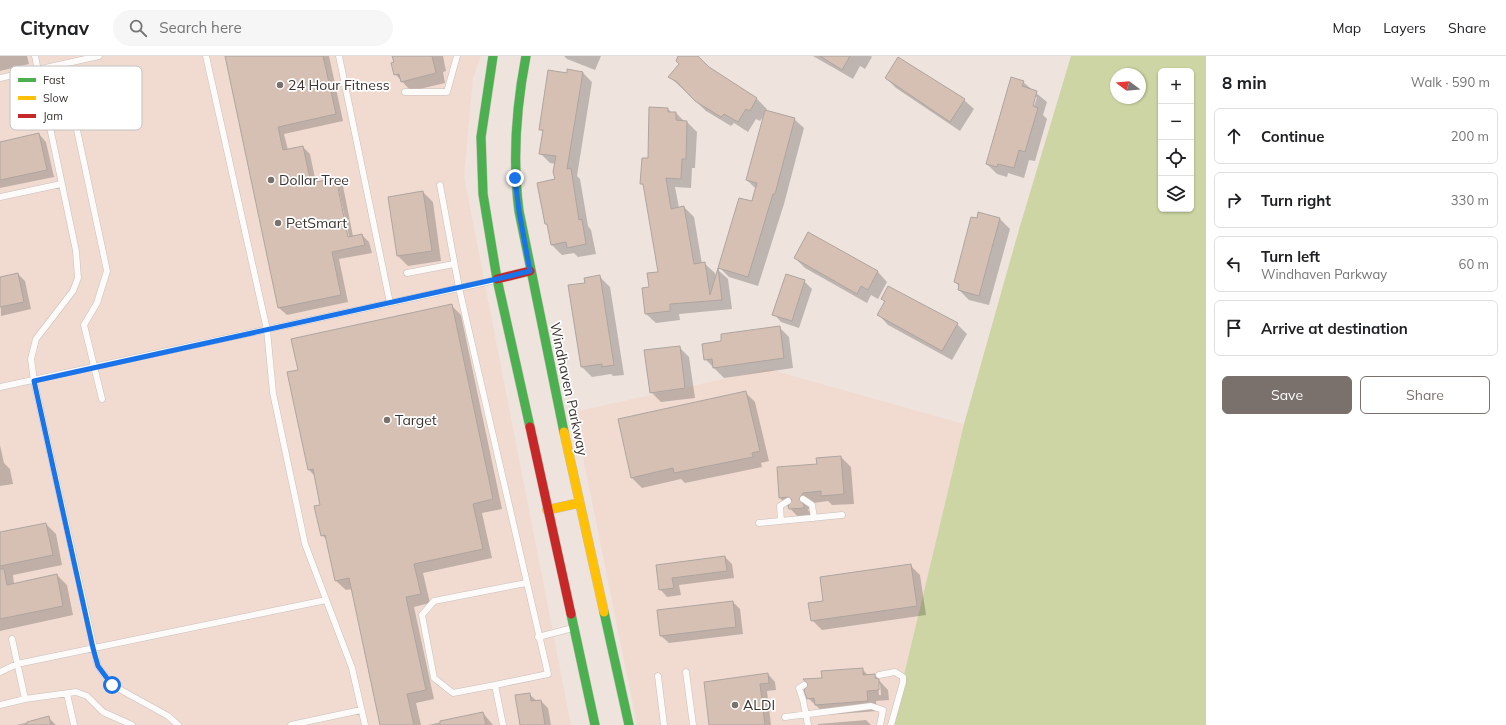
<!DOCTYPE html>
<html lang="en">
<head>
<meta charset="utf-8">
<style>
	:root { --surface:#fff; --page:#f6f6f6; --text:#202124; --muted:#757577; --line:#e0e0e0; --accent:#7a716c }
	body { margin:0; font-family:Mulish,sans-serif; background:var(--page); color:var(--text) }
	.controls { position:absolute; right:12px; top:12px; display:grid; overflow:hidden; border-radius:6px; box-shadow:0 1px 3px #0004 }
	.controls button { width:36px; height:36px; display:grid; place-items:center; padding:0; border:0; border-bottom:1px solid var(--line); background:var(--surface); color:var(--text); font:20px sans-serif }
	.compass { position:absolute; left:1110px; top:12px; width:36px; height:36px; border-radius:50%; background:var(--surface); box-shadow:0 1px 3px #0004; rotate:286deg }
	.stop { position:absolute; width:12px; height:12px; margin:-9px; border:3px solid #1a73e8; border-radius:50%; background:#fff }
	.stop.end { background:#1a73e8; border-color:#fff; box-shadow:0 1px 4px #0008 }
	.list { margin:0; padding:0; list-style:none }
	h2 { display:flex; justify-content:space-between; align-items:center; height:52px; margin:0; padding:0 16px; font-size:17px }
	h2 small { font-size:13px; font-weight:400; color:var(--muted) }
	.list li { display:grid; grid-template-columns:26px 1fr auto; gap:12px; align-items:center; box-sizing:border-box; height:56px; margin:0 8px 8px; padding:0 8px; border:1px solid var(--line); border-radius:6px }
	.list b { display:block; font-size:15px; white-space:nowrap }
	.list p { margin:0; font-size:13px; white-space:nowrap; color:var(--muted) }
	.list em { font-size:13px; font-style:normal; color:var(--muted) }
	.actions { display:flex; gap:8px; padding:12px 16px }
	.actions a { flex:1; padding:9px 0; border:1px solid var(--accent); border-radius:6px; text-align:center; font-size:14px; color:var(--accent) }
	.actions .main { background:var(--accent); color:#fff }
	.icon { flex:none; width:22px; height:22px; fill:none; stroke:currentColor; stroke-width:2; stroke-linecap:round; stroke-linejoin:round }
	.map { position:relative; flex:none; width:1206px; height:669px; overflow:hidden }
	header { display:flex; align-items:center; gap:24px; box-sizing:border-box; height:56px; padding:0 20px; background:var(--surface); border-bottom:1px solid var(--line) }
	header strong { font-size:19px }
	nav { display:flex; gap:22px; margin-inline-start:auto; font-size:14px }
	.search { width:280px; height:36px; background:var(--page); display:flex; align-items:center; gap:10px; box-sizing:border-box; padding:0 14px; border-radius:22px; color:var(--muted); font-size:15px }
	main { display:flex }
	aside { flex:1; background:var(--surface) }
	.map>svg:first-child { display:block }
	.built { fill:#f1dbd1 }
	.green { fill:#ccd5a3; fill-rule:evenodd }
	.shadow { fill:#0003; fill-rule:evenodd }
	.building { fill:#d6c0b4; stroke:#aea5a0 }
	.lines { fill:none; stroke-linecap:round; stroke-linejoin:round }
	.lane-casing { stroke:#c8bfba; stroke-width:7 }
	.fast-casing { stroke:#c8bfba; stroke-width:10 }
	.slow-casing { stroke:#c8bfba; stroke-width:10 }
	.jam-casing { stroke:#c8bfba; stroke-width:10 }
	.lane { stroke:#fcfbfa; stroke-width:6 }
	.fast { stroke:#4caf50; stroke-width:9 }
	.slow { stroke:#ffc107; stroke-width:9 }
	.jam { stroke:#c62828; stroke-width:9 }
	.route { stroke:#1a73e8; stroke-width:5 }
	.poi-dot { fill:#7a716c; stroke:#fff; stroke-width:1.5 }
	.labels { text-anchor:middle; stroke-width:3.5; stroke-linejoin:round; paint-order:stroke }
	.poi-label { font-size:14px; fill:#3b332f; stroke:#fff; text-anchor:start }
	.street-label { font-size:14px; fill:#3b332f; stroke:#fff }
	.key { fill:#fff; stroke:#c4c2c1; stroke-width:1 }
	.key-label { font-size:11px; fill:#3b332f }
</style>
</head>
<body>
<header>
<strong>Citynav</strong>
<div class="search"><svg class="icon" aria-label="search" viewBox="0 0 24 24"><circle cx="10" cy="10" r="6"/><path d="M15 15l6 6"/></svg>Search here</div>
<nav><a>Map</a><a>Layers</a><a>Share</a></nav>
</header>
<main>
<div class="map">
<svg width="1206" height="669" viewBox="0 0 1206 669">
	<rect width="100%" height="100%" fill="#eee3dd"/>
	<!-- built -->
	<path class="built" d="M0 0H481L473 22 464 121 571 669H0Z
		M768 313 964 368 892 669H637L574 356Z"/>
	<!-- green -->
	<path class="green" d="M1071 0H1206V669H892L964 368 1020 170ZM1161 15H1191V153H1161ZM1116 18H1140V42H1116Z"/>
	<!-- shadow -->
	<path class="shadow" d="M0 0H27L29 8 0 15Z
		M226 0H329L343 65 284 78 288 94 303 91 310 98 316 127 335 123 343 130 353 180 362 179 369 186 372 197 339 203 348 246 287 259 279 252ZM336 130H338L350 185 348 186Z
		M393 0H443L446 15 443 16 445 27 411 35 395 18Z
		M564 0H601L595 14 567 3Z
		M680 0H693L710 13 757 43 767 53 766 55 794 63 804 72 784 148 758 230 729 221 719 211 752 147 756 133 747 124 765 58 760 65 756 63 748 76 734 67 731 70 706 55 670 21 680 8Z
		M813 0H871L872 1 865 13 860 10 853 23Z
		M582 16 592 26 577 120 580 123 588 170 591 174 596 198 578 201 574 197 562 199 552 189 549 171 546 168 556 124V108L550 107 540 97 544 77 540 73 568 18Z
		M886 22 964 44 974 53 960 75 896 32Z
		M1023 26 1047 46 1043 59 1047 63 1035 105 1029 104 1024 122 1008 117 1007 121 997 118 987 108ZM1035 41H1037L1032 56 1030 55Z
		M668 53 672 57H676L684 65 687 66 697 76 695 112H692L691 132 675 131 679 152 684 151 694 161 702 208H705L715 217 716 223 718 214 728 223 732 253 679 258 680 264 656 267 646 258 650 232 659 217 644 130 642 127Z
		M39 78 46 86 54 121 0 132V87Z
		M423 136 433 146 441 205 408 210 398 200 389 141Z
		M979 158 1000 163 1010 173 989 249 969 244 959 234 960 231 955 226Z
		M795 202 878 216 887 226 878 243 871 239 867 247 805 212Z
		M18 218 25 225 31 253 1 260 0 222Z
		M600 221 610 231 624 319 613 320 611 318 592 321 582 311 586 228Z
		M804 225 812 233 799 272 781 266 774 258Z
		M882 243 957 268 967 278 952 304 888 269 879 259 886 246Z
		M451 249 461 259 502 453 482 457 492 502 423 517 430 547 414 551 434 643 416 647 421 669H381L352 533 346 534 336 525 328 485 322 479V450L315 420 309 414 299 314Z
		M779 271 789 281 793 312 724 322 705 303 722 286Z
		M679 291 689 301 695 342 661 346 651 336Z
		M745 336 755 346 769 405 761 407 762 411 685 427 681 423 642 432 632 422Z
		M0 389 4 407 10 413 13 428 0 430Z
		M841 401 851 411 854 448 832 449 828 445 813 447 808 454 813 460 800 463 780 442 818 409Z
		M46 468 56 478 62 509 13 519 14 528 57 519 67 529 73 559 0 575V477Z
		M725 501 732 508 734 522 679 529 681 539 667 541 660 533 657 510Z
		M910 509 920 519 926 559 822 574 812 564 825 546Z
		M733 546 740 553 743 578 669 587 661 580Z
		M862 613 869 620 874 619 888 634 889 644 876 645 877 655 826 659 808 642 823 623ZM878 628H880L881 639H879Z
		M768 618 775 626 776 634 767 635 771 669H710Z
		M529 638 537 645H541L548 652 551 669H521Z
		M483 657 493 669H428Z
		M49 662 56 669H16Z
		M866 664 871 669H818V668Z"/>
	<!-- building -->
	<path class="building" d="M225 0H323L336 58 278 71 283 94 303 90 311 127 336 122 348 181 362 178 365 189 332 196 341 239 278 252Z
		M392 0H432L436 17 401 26 399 18 394 19 391 7 394 6Z
		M678 0H698L709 11 757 42 750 55 746 53 738 66 724 58 721 61 695 45 677 26 668 21 679 8 676 5Z
		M820 0H850L842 14Z
		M898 1 965 43 950 66 885 22Z
		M567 13 583 16 567 113 571 112 579 164 582 163 586 188 567 192 566 186 551 189 547 168H545L537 127 555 123 553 116 556 100 539 98 543 74H539L548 14 567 17Z
		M1011 21 1024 25 1022 30 1037 35 1033 50 1038 52 1025 96 1019 94 1014 112 998 108 997 111 986 108Z
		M649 51 668 52V56H676V64L687 65 686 103H682L681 123 666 122 671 153 684 150 694 208 705 206 710 239 718 212 722 244 670 248V255L645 258 642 232 649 231 647 217 658 216 643 128H640L642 102H648Z
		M765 54 795 62 775 138H773L748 221 718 212 739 142 752 145 754 137 757 127 746 124Z
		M39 77 47 114 0 124V86Z
		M423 135 432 195 397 200 388 141Z
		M978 156 1000 162 979 240 958 234 959 228 954 226 971 161 977 162Z
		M808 176 878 215 868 234 861 230 857 238 794 202Z
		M18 217 24 246 0 251V221Z
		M786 218 805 224 792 265 772 259Z
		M600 219 614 309 602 311V308L581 311 568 229 585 227 584 222Z
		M888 230 958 267 942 295 877 259 885 245 881 243Z
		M452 248 493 443 473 448 483 493 414 508 421 538 406 541 426 634 407 638 414 669H380L349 522 335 525 325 479 321 480 314 450 320 449 313 413 308 414 287 316 298 314 291 283Z
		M780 270 784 302 713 312 712 303 704 304 702 288 721 285V278Z
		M680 290 685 332 650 337 644 294Z
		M746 335 760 395 752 397 753 401 674 417 673 412 631 422 618 363Z
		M841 400 844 438 821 440V435L803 437 799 443 804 449V452L789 453 788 450 792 444 788 441 779 442 777 411 817 408 816 402Z
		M46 467 53 499 0 510V476Z
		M725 500 727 515 672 522 674 532 659 534 656 509Z
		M911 508 917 550 811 565 808 547 823 545 820 521Z
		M0 513H4L7 529 57 518 63 550 0 563Z
		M733 545 736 571 660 580 657 554Z
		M863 612V619L875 618V622L879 623V634L867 635 868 645 815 649 814 642 807 643 804 634 808 629 803 623 822 622 821 615Z
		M768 617 769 627 760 628 765 669H709L704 626Z
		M530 637 531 645 541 644 545 669H520L515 639Z
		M483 656 486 669H440V665Z
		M49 660 51 669H27V666Z"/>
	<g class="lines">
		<!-- lane casing -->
		<g class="lane-casing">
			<path id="lane" d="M35 0 76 195 78 222 73 235 36 283 31 303 34 325 98 610 112 629 168 660 178 669
				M206 0 267 274 273 337 305 488 352 612 365 669
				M339 0 390 247
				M63 8 107 215 97 247 84 269 102 343
				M0 22 99 0
				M405 36H447L457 0
				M440 129 459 232 548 618 495 629
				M0 141 61 128
				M407 217 454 208
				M0 331 496 224
				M803 443 812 449 814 462
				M781 465 780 450 788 445
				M759 467 842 459
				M538 581 573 572
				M12 583 25 643
				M0 616 17 608 326 544
				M686 616 693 669
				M879 619 895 616 903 621V626L891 669
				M658 620 664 669
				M804 629 799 632 803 644 808 669
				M67 638 74 669
				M0 649 25 643 76 636 87 640 103 656 132 669
				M785 661 871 650 883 654 880 669
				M291 669 361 654
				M503 669 495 629 453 637 434 622 422 559 434 545 526 527"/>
		</g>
		<!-- fast casing -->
		<g class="fast-casing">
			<path id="fast" d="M493 0 481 81 483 138 497 223 530 371
				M526 0C516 52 512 102 519 155L564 376
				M604 556 629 669
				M571 558 595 669"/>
		</g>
		<!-- slow casing -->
		<g class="slow-casing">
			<path id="slow" d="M564 376 604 556
				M547 454 579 447"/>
		</g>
		<!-- jam casing -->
		<g class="jam-casing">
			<path id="jam" d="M497 223 530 215
				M530 371 571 558"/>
		</g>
		<!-- lane -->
		<use href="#lane" class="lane"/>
		<!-- fast -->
		<use href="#fast" class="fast"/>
		<!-- slow -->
		<use href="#slow" class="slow"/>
		<!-- jam -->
		<use href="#jam" class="jam"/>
	</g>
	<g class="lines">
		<!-- route -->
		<path class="route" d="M112 629 98 610 93 592 34 325 497 223 530 215 519 155 515 122"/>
	</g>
	<!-- markers -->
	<g class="poi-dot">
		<circle cx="280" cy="29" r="4"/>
		<circle cx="271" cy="124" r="4"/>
		<circle cx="278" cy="167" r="4"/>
		<circle cx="387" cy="364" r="4"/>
		<circle cx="735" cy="649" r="4"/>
	</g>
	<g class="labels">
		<!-- poi labels -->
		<g class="poi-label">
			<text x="288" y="34">24 Hour Fitness</text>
			<text x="279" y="129">Dollar Tree</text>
			<text x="286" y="172">PetSmart</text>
			<text x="395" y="369">Target</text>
			<text x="743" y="654">ALDI</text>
		</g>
		<!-- street labels -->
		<g class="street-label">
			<text transform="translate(569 333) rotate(78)" y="5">Windhaven Parkway</text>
		</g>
	</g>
	<!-- legend -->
	<rect x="10" y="10" width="132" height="64" rx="6" class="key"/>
	<rect x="18" y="22" width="18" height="4" fill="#4caf50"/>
	<rect x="18" y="40" width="18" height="4" fill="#ffc107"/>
	<rect x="18" y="58" width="18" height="4" fill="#c62828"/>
	<g class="key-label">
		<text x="43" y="28">Fast</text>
		<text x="43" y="46">Slow</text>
		<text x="43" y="64">Jam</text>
	</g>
</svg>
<div class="controls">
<button>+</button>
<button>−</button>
<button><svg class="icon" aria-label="locate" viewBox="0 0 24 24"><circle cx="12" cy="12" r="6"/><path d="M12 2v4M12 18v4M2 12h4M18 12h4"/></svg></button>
<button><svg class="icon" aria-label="layers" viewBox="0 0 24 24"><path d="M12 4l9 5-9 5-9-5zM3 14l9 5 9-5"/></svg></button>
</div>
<svg class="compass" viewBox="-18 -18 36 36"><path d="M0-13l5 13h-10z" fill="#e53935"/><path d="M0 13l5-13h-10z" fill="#757577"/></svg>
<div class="stop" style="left:112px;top:629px"></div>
<div class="stop end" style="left:515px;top:122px"></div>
</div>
<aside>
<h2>8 min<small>Walk · 590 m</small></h2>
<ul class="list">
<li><svg class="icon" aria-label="ahead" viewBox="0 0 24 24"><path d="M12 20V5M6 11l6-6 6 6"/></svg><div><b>Continue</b></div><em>200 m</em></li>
<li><svg class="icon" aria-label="right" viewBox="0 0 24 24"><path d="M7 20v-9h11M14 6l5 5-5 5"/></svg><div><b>Turn right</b></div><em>330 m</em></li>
<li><svg class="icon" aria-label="left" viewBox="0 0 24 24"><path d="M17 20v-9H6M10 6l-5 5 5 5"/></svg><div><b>Turn left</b><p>Windhaven Parkway</p></div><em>60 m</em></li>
<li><svg class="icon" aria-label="arrive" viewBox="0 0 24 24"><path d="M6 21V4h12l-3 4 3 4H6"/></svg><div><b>Arrive at destination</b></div></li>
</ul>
<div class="actions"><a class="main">Save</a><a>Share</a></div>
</aside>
</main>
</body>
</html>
